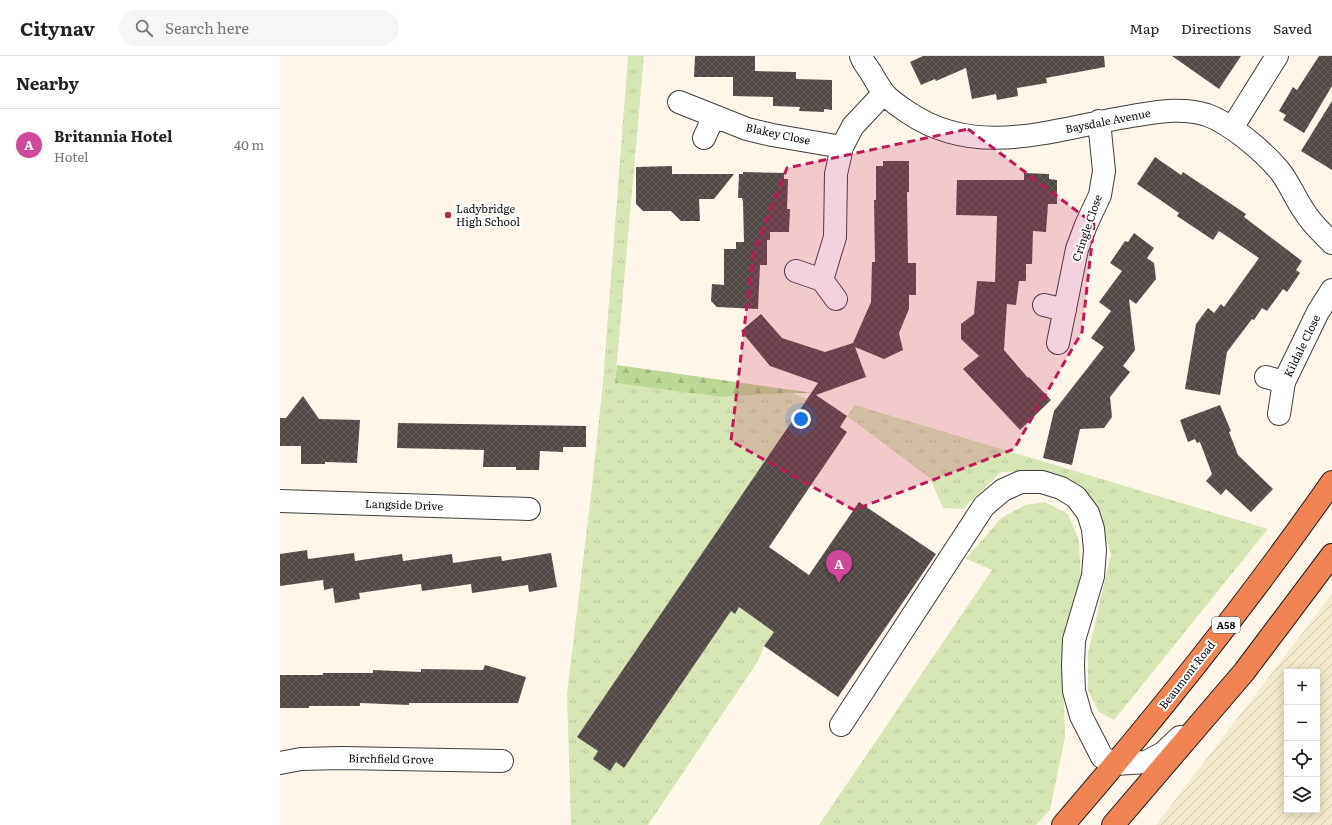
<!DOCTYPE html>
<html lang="en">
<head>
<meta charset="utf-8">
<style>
	:root { --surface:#fff; --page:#f6f6f6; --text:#202124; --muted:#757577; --line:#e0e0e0; --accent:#b62845 }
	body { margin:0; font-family:Literata,serif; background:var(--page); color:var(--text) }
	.controls { position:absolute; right:12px; bottom:12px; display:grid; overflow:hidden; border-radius:0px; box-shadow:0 2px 10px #0003 }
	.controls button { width:36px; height:36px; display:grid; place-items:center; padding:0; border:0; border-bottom:1px solid var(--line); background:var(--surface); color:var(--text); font:20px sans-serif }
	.you { position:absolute; left:521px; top:363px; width:14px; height:14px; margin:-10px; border:3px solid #fff; border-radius:50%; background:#1a73e8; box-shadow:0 0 0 6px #1a73e833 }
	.badge { display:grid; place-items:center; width:26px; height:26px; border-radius:50%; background:var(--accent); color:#fff; font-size:13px; font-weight:700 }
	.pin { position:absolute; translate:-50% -33px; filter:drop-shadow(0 1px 2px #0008) }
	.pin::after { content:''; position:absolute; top:21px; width:14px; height:12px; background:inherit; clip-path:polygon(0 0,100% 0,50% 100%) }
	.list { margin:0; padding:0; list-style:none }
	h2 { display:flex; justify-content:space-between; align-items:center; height:52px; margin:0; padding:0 16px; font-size:17px }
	h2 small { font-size:13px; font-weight:400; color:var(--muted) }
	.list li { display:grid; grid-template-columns:26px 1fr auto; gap:12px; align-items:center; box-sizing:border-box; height:72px; padding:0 16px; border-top:1px solid var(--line) }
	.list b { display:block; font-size:15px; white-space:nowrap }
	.list p { margin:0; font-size:13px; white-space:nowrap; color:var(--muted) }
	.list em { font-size:13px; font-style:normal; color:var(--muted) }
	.icon { flex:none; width:22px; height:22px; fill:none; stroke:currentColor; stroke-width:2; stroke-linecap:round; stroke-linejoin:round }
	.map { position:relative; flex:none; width:1052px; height:769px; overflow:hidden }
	header { display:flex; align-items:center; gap:24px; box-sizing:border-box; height:56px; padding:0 20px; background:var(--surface); border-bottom:1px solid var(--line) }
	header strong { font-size:19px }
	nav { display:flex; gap:22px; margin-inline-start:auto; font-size:14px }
	.search { width:280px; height:36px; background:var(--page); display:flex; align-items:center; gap:10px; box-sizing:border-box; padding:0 14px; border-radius:22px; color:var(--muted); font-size:15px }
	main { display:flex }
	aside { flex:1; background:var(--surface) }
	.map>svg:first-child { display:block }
	.farmland { fill:url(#farmland-furrows); fill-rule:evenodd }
	.grass { fill:url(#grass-tufts) }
	.forest { fill:url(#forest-firs) }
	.building { fill:url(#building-cross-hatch) }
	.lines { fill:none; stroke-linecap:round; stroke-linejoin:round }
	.minor-casing { stroke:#3e3e3e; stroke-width:24 }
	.highway-casing { stroke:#1c1c1c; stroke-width:24 }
	.minor { stroke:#fff; stroke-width:22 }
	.highway { stroke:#f08455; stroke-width:22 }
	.marked { fill:#c2185b; fill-opacity:0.2; stroke:#c2185b; stroke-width:3; stroke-dasharray:8 5; stroke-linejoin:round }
	.poi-dot { fill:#b62845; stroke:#fff; stroke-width:1.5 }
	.labels { text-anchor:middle; stroke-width:4; stroke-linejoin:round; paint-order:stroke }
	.shield { fill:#fff; stroke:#545454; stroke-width:1 }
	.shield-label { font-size:10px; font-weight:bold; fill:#0b0b0b }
	.street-label { font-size:11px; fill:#0b0b0b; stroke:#fff }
	.poi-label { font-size:11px; fill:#0b0b0b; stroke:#fff; text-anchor:start }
</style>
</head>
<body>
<header>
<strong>Citynav</strong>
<div class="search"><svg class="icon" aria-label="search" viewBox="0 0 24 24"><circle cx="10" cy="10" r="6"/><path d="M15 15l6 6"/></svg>Search here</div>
<nav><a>Map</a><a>Directions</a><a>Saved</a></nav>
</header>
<main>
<aside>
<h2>Nearby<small></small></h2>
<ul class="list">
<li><span class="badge" style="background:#d1479c">A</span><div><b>Britannia Hotel</b><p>Hotel</p></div><em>40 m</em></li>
</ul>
</aside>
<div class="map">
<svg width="1052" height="769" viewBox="0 0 1052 769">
	<defs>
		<pattern id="farmland-furrows" width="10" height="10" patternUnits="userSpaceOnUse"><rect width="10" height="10" fill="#f3e9cb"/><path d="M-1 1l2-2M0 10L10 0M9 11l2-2" fill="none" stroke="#cfc6ad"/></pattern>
		<pattern id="grass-tufts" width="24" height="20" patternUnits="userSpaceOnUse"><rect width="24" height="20" fill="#d6e7b5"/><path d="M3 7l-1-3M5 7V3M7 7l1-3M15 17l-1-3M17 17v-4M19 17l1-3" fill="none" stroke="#b6c59a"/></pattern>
		<pattern id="forest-firs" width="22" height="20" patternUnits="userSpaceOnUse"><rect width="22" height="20" fill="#bdd794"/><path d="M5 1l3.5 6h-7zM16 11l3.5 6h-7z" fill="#a1b77e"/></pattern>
		<pattern id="building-cross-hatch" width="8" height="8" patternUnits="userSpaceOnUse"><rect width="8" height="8" fill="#534a47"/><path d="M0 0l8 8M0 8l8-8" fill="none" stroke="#67605d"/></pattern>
	</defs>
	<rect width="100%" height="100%" fill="#fef7e9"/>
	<!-- farmland -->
	<path class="farmland" d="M1052 538V769H876ZM1007 616H1037V754H1007Z"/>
	<!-- grass -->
	<path class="grass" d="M348 0H364L335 327 441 341 513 337 527 343 297 681 318 695 313 703 330 715 336 706 344 712 451 555 455 558 459 551 494 576 484 590 478 605 368 769H291L287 638 311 439 323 326Z
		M575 349 988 473 834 664 819 656 808 634V597L831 498 818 457 793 426 764 415 721 416 683 453 663 452 650 422 567 360Z
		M765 446 788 458 799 484 801 528 782 594 785 681 770 754 756 769H539L712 514 686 503 721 462 745 449Z"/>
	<!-- forest -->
	<path class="forest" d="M337 309 533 337H513L441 341 335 327Z"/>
	<!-- building -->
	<path class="building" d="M415 0H475V15L516 16V23L552 24V54L544 53V56L519 55 520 51 493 50V41L453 40V21H414Z
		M643 0H824L825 11 766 22 767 27 737 32 738 40 717 44 716 38 692 43 686 12 656 25 655 23 641 29 630 6Z
		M892 0H961L939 33Z
		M1039 0H1052V30L1024 77 1003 64 1006 59 999 55 1013 31 1017 34Z
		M1052 45V114L1021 95Z
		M875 101 901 119 903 116 966 158 964 161 1022 205 1016 214 1020 217 1007 236 1003 233 987 255 982 252 974 264 972 263 947 296 940 339 905 333 916 268 928 252 934 257 941 248 944 251 979 202 939 175 933 184 897 160 899 157 857 128Z
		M603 105H629V136H627L628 207H636V239H629V253L619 277 623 294 604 303 575 291 586 321 536 339 567 360 560 371 567 376 489 491 529 519 579 446 656 498 558 641 484 590 494 576 459 551 455 558 451 555 344 712 336 706 330 715 313 703 318 695 297 681 538 327 490 310 461 275 481 258 502 282 545 296 573 287 591 246 592 206H595L594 144H596V110H603Z
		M392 110V118H454L434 143H419L420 165H401L391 155H363L356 148V111Z
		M463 116 504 117V123H508L507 153H510L509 176H490V184H487V209H480L478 253 437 251 431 245 432 228 444 229V193H456V186H464L463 146 462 142H458L459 118H463Z
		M744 117 769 118V123L777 124V148H768L766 176 753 175 752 208H746V225H739L736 249 727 248 724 294 748 322 749 321 771 344 740 374 683 313 699 300 681 283V268L694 258 697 225 715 226 717 160 676 159 677 124H744Z
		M854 177 874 192 867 202 874 207 876 223 856 248 849 243 855 294 843 310 850 316 830 341 832 361 824 372 800 373 792 409 763 402 774 355 824 291 811 282 831 255 819 246 842 215 830 207 845 185 848 186Z
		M23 340 39 363 80 364 77 407 45 406V408H21V390H0V362H6Z
		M940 349 951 375 949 376 958 399 993 433 971 456 946 433 941 439 926 425 932 418 920 386 917 387 915 383 908 386 900 364Z
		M118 367 306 370V391H283V396L260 395 259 414H236V411H203L204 394 117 392Z
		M27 494 28 503 74 497 75 505 122 498 123 505 172 498 173 507 221 500 222 505 271 497 277 531 249 536 248 529 192 537 191 528 142 535 141 528 79 537 80 543 55 547 53 532 44 534 43 524 0 530V498Z
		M205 609 246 621 238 647H129V649L80 647V650H29V652H0V619H43V617H93V614L141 616V613L203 614Z"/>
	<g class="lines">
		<!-- minor casing -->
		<g class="minor-casing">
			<path id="minor" d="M581 0C583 6 587 11 590 15 594 22 598 29 603 36 609 44 620 51 629 57 699 104 776 72 852 60 877 56 902 51 927 59 950 67 983 95 999 114 1009 126 1015 142 1024 155 1031 167 1042 177 1052 187
				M399 46 467 73 492 79 562 91
				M952 72 997 0
				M424 82 434 60
				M516 215 542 224 556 243
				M542 224 555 181 556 118 562 91 573 70 604 37
				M764 249 785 254
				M778 287 797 193 806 169 820 139 824 115 819 65
				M986 321 1004 326 999 358
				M1004 326 1038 256 1052 234
				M0 445 249 453
				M561 669 704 450 723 434 741 426H762L781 432 796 441 808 457 813 473 815 494 813 520 794 584 793 609 794 635 801 660 822 701 835 708 866 706 883 697 900 681
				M0 707 21 703 62 702 222 705"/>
		</g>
		<!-- highway casing -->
		<g class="highway-casing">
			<path id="highway" d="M783 769C878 659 969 545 1052 426
				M833 769 964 616 1052 499"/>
		</g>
		<!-- minor -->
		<use href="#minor" class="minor"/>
		<!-- highway -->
		<use href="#highway" class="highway"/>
	</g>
	<!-- marked area -->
	<path class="marked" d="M688 73 814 168 802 276 734 393 574 454 451 385 473 197 507 112Z"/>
	<!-- markers -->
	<circle class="poi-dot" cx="168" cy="159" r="4"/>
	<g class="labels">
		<!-- shield labels -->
		<rect class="shield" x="932" y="561" width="28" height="16" rx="3"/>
		<g class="shield-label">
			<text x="946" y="573">A58</text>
		</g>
		<!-- street labels -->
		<g class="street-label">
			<text transform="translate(828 65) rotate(-11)" y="4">Baysdale Avenue</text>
			<text transform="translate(498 78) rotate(12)" y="4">Blakey Close</text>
			<text transform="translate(807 172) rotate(-71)" y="4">Cringle Close</text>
			<text transform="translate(1022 290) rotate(-64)" y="4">Kildale Close</text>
			<text transform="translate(124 449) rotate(2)" y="4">Langside Drive</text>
			<text transform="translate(907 619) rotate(-52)" y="4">Beaumont Road</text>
			<text transform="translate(111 703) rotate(1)" y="4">Birchfield Grove</text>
		</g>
		<!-- poi labels -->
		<g class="poi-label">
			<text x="176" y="157">Ladybridge<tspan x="176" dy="13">High School</tspan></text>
		</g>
	</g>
</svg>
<div class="controls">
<button>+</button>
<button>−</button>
<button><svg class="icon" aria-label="locate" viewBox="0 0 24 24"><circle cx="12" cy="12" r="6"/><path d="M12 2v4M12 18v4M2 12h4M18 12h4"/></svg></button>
<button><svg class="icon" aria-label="layers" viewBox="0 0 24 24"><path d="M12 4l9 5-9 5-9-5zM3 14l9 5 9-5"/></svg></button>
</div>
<div class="you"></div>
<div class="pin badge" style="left:559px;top:527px;background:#d1479c">A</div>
</div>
</main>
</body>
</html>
